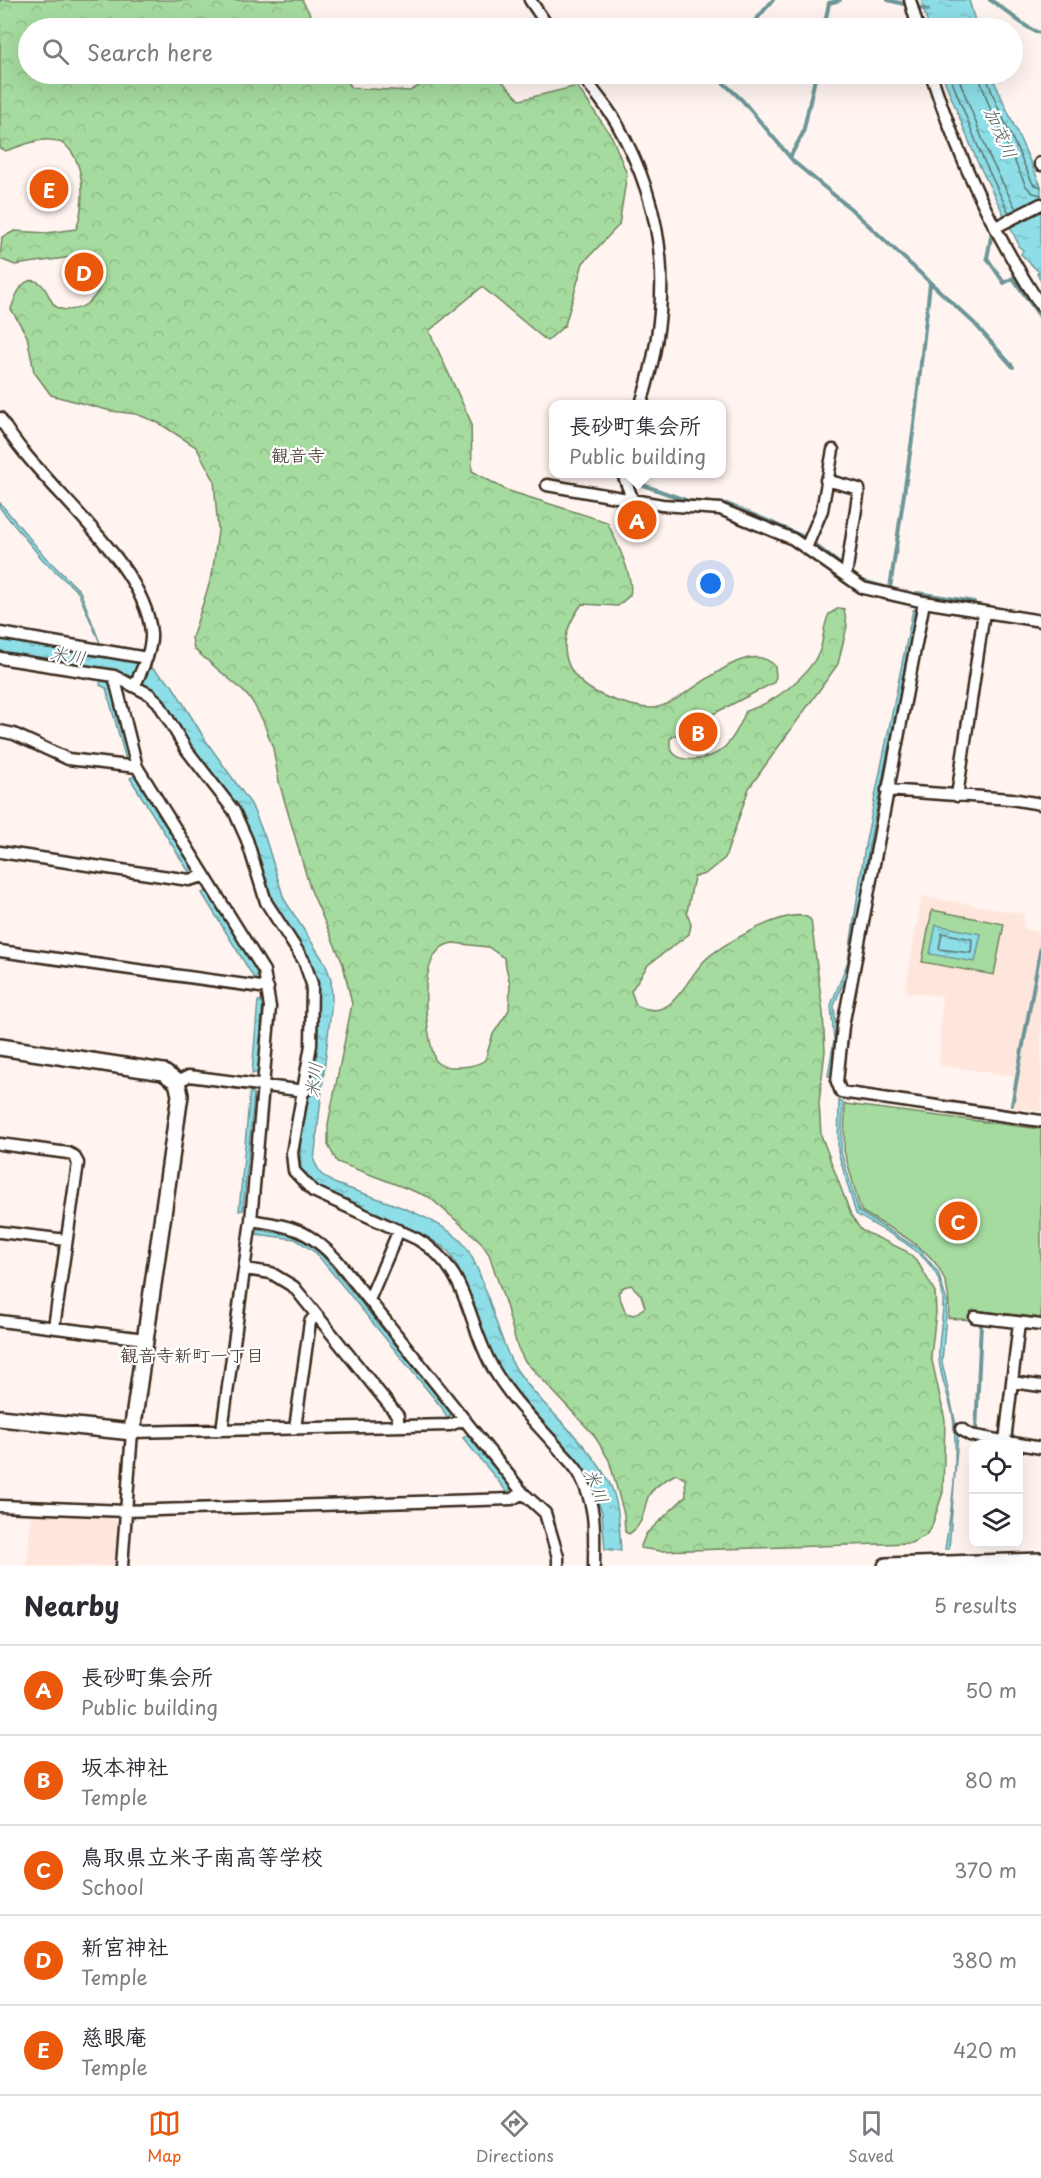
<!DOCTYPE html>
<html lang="en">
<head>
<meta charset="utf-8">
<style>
	:root { --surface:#fff; --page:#f7f7f7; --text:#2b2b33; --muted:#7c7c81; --line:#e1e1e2; --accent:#ea580c }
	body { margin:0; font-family:"Playpen Sans","Klee One",sans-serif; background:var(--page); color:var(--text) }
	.controls { position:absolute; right:18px; bottom:18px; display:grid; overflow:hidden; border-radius:12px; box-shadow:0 6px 24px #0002 }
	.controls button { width:54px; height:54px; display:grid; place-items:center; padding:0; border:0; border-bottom:2px solid var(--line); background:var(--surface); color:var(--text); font:30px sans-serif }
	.you { position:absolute; left:711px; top:584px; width:21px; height:21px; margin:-15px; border:4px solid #fff; border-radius:50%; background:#1a73e8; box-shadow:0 0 0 9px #1a73e833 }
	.badge { display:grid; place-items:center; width:39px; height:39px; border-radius:50%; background:var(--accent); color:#fff; font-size:20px; font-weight:700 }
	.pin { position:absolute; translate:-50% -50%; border:3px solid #fff; box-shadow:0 2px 6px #0006 }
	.popup { position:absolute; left:549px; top:400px; width:177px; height:78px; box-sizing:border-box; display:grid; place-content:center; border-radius:12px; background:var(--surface); filter:drop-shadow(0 2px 4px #0005); font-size:20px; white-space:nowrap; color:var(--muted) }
	.popup b { font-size:22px; color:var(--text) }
	.popup::after { content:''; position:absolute; left:50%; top:100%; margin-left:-12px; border:12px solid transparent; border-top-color:var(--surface) }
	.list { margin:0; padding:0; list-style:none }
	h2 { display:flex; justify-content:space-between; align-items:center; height:78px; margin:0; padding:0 24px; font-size:26px }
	h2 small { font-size:20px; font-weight:400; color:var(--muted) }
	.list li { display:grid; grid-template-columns:39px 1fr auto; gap:18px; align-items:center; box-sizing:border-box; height:90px; padding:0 24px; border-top:2px solid var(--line) }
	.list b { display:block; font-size:22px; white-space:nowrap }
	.list p { margin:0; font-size:20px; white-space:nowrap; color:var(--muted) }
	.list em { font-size:20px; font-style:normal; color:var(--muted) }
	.icon { flex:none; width:33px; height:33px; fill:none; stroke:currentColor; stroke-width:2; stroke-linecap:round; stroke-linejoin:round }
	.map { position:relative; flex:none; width:1041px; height:1566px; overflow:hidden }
	.search { position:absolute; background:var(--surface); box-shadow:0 6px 24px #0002; left:18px; right:18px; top:18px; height:66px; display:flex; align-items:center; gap:15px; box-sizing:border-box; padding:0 21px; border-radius:33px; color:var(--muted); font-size:22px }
	.sheet { height:528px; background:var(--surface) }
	nav { display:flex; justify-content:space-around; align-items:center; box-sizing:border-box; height:84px; border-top:2px solid var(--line); background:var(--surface); font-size:16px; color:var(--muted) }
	nav a { display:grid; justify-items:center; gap:3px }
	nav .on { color:var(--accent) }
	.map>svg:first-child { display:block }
	.built { fill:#ffe6dd }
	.grass { fill:#a5db9f; stroke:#70825e; stroke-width:1.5 }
	.forest { fill:url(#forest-crowns); stroke:#70825e; stroke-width:1.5; fill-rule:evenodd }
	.water { fill:url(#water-ripples); stroke:#6c9697; stroke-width:1.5 }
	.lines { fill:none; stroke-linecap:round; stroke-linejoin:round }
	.shore { stroke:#5c726e; stroke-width:1.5 }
	.stream { stroke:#6c9697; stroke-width:4 }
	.street-casing { stroke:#3b2a1e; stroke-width:15 }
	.secondary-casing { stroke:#3b2a1e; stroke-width:20 }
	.street { stroke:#fff; stroke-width:10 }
	.secondary { stroke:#fff; stroke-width:15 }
	.labels { text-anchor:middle; stroke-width:4.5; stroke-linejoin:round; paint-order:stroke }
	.water-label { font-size:18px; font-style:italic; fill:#54605a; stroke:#fff }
	.neighbourhood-label { font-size:18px; fill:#3b2a1e; stroke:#fff }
</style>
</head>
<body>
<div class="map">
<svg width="1041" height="1566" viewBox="0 0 1041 1566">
	<defs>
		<pattern id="forest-crowns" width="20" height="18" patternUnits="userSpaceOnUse" patternTransform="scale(1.5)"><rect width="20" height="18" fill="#a5db9f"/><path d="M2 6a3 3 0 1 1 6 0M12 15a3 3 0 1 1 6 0" fill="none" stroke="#8fbc88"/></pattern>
		<pattern id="water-ripples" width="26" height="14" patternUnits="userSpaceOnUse" patternTransform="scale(1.5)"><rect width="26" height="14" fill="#8ddee7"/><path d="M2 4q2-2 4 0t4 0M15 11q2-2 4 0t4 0" fill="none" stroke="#7bbfc6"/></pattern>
	</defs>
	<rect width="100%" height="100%" fill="#fff4f0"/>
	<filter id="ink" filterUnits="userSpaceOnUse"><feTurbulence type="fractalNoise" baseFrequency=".0167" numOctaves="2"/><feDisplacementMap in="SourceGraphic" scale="12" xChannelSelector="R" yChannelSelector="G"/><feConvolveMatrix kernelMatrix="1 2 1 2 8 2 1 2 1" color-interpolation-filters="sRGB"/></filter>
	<g filter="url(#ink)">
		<!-- built -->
		<path class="built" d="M922 896 1024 914V928L1041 933V1111L1012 1108 1014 1076 939 1065 942 996 905 992Z
			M31 1512 111 1516 117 1523 114 1566H27Z"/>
		<!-- grass -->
		<path class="grass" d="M932 910 1004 924 994 975 922 962Z
			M845 1104 1041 1129V1318L973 1310 971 1320 948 1318C956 1254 905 1239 861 1211L844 1151Z"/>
		<!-- forest -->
		<path class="forest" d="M0 0H302L318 28H28V74H343L352 88 410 91 440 74H495L520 100 577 86 612 137 627 174 619 225 583 263 565 325 547 341 482 287 429 331 471 422 472 471 506 490 607 522C615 538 635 578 630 595L618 606 582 604C549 649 566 685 617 701 628 704 642 709 653 708 686 705 745 633 775 666L776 677 773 683 684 729 670 739C668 765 700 762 717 753 731 745 740 726 746 711 773 703 808 678 820 650 824 639 823 625 829 614L839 608 844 609 847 626 838 664 749 788 725 858 705 874 694 877 687 912 691 925 689 934 648 965 631 991 636 1005C646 1010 657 1012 667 1006 682 996 692 973 705 960 720 945 795 902 811 920L823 1013 825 1051 819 1103 821 1135 851 1215 861 1230 906 1251 919 1264 935 1292 936 1312 931 1356 945 1420 943 1492 931 1529 925 1536 911 1543 660 1551 640 1548 646 1534 686 1496 685 1479 676 1474C666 1479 650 1489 647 1500 643 1514 643 1525 629 1534L625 1532 624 1514 609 1460 594 1435 524 1360 517 1346 506 1305 489 1254 480 1241 429 1197 337 1162 328 1145V1124L352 1004 343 964 310 888 279 782 273 748 263 721 252 701 241 689 194 649 192 638 212 575 218 531 214 480 196 447 159 423 136 414 111 411 51 395 34 372 27 336 11 309C15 297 24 271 41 284 49 290 50 307 61 309 83 314 105 294 101 271 99 262 93 258 86 255L15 265 0 259 2 237 15 231 47 233 76 229C86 205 87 143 51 140 38 138 19 147 5 151L0 148ZM453 943 488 947 504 958 510 984 509 1010 493 1034 485 1060C475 1068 446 1070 436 1062 426 1037 413 948 453 943ZM631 1285 641 1295 645 1307 634 1315 626 1313 618 1293 624 1287Z"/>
		<!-- water -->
		<path class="water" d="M921 0H969L977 28H929Z
			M942 74H991L1041 186V281L1037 274 1039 272 1021 254 1023 250 1018 246 1019 245 977 161Z
			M0 503 46 558 80 591 100 643 78 592 43 560 0 508Z
			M913 610H916L869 846 852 959 834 1006 837 1039 831 1076H828L834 1040 831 1005 848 961 865 846Z
			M0 636 137 661 153 669 172 685 206 741 251 804 265 837 284 899 325 963 331 979 332 1000 314 1161 321 1174 334 1183C373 1198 428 1212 459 1239 483 1261 495 1333 513 1364 540 1408 586 1437 610 1484 620 1505 619 1529 621 1551L605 1549 602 1512 589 1480 578 1463 519 1399 497 1367 458 1268 449 1252 428 1237 331 1198 305 1180 301 1169 300 1144 308 1097 317 1016 314 972 308 960 275 911 245 824 199 761 160 697 147 686 114 673 0 652Z
			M101 680 111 682 132 760H126L106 688 100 685Z
			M135 776 193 867 189 872 130 778Z
			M206 891 209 893 260 975 254 978 202 893Z
			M936 925 981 934 975 962 930 954Z
			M263 1000 258 1072 252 1074 258 1001Z
			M250 1090 254 1095 243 1210 239 1211Z
			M839 1100 843 1103 841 1152 859 1212 919 1249 938 1272 947 1302 942 1362 958 1434 949 1549H945C952 1506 959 1460 953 1417 950 1398 940 1378 939 1359 937 1329 951 1302 936 1274 920 1245 883 1232 856 1214L838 1152Z
			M259 1230 296 1236 318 1250 451 1413 448 1420 442 1408 316 1253 295 1239 255 1234Z
			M467 1435 511 1488 508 1493 463 1438Z"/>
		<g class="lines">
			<!-- shore -->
			<path class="shore" d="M949 74 983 159 1009 213
				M957 74 989 156 1016 209
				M978 74 990 108 1026 186 1033 193 1041 195
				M985 74 997 105 1033 184 1041 187
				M942 933 972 939 971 953 939 949Z"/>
			<!-- stream -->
			<path class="stream" d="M888 0 928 10
				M990 0C1005 8 1027 31 1041 33
				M749 28 773 0
				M824 28 829 3 840 0
				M714 74 742 100 794 162 851 209 974 323 1013 367
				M790 157 803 133 816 74
				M992 232 987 258 1004 283 1013 278 1041 318
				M630 474 633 480 640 484 688 501 727 504 766 520 806 538 862 581 892 589
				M890 588 913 433 930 284
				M917 593 974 602
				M1012 1105 1041 946
				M970 1431 976 1430 981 1324"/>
			<!-- street casing -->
			<g class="street-casing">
				<path id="street" d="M530 0 549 28
					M910 0 918 28
					M581 74C592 89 606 105 616 122 669 215 673 303 641 404
					M931 74C957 155 994 234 1041 306
					M1040 163 1041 165
					M996 227 1041 204
					M0 418C35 482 145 559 151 633 152 651 142 669 135 685
					M623 474 632 498
					M826 480 859 489 846 575
					M547 485 662 505 720 509 793 539 863 588 924 602 1041 621
					M806 548 822 510 833 450
					M924 602 843 1026 837 1082 841 1092 1041 1121
					M0 633 147 658
					M0 658 114 676 149 694 158 702 186 749 234 811 247 840 266 902 304 961 312 984 311 1045 292 1153 294 1171 313 1191 417 1239C470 1269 466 1323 494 1370 511 1399 536 1423 558 1448 565 1457 576 1466 581 1477 597 1510 594 1530 594 1566
					M114 676 137 767 264 971 270 1007 251 1220 222 1430
					M0 731 14 734 68 759 137 767
					M887 790 1011 799 1041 804
					M957 796 984 612
					M0 852 189 880 204 876
					M0 951 268 988
					M177 1082 189 1076 305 1091
					M0 1144 68 1153 74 1156 78 1163 54 1327
					M0 1232 66 1240
					M245 1269 271 1273 294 1287 398 1416V1426
					M369 1300 399 1230
					M975 1317 1041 1325
					M0 1321 145 1339
					M1012 1382 1041 1386
					M295 1428 310 1322 316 1314
					M961 1429 970 1435 1041 1448
					M1005 1441 1019 1323
					M523 1493 545 1513 558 1557V1566
					M0 1506 125 1511 512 1499 523 1493 337 1260C306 1228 293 1227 251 1220
					M122 1566 132 1432 450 1425 463 1420"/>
			</g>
			<!-- secondary casing -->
			<g class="secondary-casing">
				<path id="secondary" d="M0 1047 163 1072 177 1082 180 1095 132 1432 0 1418
					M886 1566 1041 1561"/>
			</g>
			<!-- street -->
			<use href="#street" class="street"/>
			<!-- secondary -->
			<use href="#secondary" class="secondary"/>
		</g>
	</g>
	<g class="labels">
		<!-- water labels -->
		<g class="water-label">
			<text transform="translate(1000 133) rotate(66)" y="6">加茂川</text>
			<text transform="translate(68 656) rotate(9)" y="6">米川</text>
			<text transform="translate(314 1080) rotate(-83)" y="6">米川</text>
			<text transform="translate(596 1486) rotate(69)" y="6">米川</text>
		</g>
		<!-- neighbourhood labels -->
		<g class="neighbourhood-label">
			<text x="298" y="462">観音寺</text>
			<text x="192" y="1362">観音寺新町一丁目</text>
		</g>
	</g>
</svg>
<div class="controls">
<button><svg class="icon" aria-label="locate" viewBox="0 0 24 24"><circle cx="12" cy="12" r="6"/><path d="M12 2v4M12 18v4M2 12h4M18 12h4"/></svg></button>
<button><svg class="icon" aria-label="layers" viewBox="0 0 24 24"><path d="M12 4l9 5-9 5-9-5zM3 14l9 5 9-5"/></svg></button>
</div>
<div class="you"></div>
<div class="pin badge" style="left:637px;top:520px">A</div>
<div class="popup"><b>長砂町集会所</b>Public building</div>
<div class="pin badge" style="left:698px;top:732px">B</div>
<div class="pin badge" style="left:958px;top:1221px">C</div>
<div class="pin badge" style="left:84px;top:272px">D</div>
<div class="pin badge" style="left:49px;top:189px">E</div>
<div class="search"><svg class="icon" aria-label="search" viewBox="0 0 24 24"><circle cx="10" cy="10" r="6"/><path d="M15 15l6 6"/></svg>Search here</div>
</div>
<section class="sheet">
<h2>Nearby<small>5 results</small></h2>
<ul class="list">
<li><span class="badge">A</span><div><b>長砂町集会所</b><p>Public building</p></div><em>50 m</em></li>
<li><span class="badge">B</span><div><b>坂本神社</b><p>Temple</p></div><em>80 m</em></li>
<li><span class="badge">C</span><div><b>鳥取県立米子南高等学校</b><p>School</p></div><em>370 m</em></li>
<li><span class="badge">D</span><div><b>新宮神社</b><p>Temple</p></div><em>380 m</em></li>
<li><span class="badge">E</span><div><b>慈眼庵</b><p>Temple</p></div><em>420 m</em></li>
</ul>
</section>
<nav>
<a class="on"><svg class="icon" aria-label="map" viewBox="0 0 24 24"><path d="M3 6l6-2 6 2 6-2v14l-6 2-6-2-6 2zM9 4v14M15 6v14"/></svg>Map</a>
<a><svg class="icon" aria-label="directions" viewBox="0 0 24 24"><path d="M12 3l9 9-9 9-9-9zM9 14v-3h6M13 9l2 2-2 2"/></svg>Directions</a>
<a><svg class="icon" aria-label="saved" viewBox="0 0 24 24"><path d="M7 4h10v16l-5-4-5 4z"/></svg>Saved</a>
</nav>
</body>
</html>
